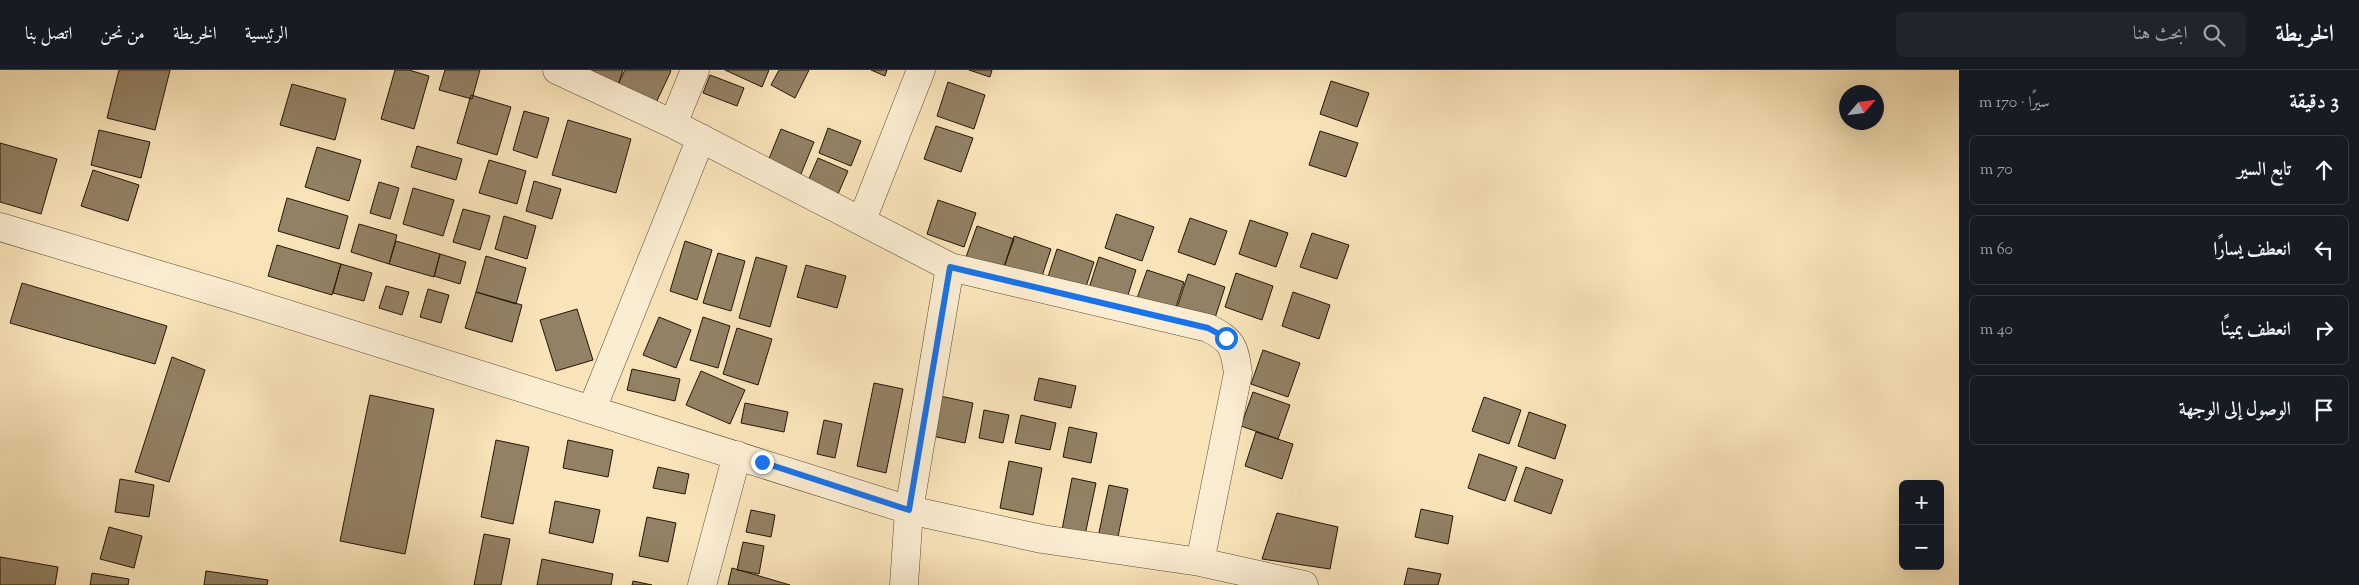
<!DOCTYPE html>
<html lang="ar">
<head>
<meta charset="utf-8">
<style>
	:root { --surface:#171b24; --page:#20242c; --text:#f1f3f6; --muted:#9ea1a6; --line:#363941 }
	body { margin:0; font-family:"Sorts Mill Goudy",Amiri,serif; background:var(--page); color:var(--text); direction:rtl }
	.controls { position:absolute; right:15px; bottom:15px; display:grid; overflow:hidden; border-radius:8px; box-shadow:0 5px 20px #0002 }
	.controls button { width:45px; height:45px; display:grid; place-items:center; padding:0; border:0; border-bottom:1px solid var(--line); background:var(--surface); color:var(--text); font:25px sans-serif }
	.compass { position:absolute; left:1839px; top:15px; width:45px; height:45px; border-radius:50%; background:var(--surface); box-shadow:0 5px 20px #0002; rotate:62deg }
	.stop { position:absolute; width:15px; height:15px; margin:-11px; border:4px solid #1a73e8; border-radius:50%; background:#fff }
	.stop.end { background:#1a73e8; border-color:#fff; box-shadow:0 1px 5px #0008 }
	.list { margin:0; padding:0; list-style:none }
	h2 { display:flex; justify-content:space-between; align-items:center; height:65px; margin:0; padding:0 20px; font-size:21px }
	h2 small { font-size:16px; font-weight:400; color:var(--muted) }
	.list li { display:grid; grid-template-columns:32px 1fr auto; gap:15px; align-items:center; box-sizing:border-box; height:70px; margin:0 10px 10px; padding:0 10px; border:1px solid var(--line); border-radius:8px }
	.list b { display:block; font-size:19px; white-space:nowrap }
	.list em { font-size:16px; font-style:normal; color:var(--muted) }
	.icon { flex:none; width:28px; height:28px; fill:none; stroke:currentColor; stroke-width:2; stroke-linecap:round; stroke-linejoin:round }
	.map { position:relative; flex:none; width:1959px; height:515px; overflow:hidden; direction:ltr }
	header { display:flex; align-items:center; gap:30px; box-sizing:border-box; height:70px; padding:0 25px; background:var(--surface); border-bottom:1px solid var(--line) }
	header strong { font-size:24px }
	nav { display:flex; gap:28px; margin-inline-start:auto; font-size:18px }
	.search { width:350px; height:45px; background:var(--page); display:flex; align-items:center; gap:12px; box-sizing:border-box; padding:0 18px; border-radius:8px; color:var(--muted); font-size:19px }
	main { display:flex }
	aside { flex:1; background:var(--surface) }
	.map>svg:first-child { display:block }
	.building { fill:#928164; stroke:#231608 }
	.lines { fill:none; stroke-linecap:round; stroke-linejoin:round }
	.street-casing { stroke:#584a34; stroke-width:29 }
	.street { stroke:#fbedd2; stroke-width:28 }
	.route { stroke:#1a73e8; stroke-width:6 }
</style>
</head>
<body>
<header>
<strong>الخريطة</strong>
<div class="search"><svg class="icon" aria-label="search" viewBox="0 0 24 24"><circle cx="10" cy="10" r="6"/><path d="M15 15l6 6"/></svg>ابحث هنا</div>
<nav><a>الرئيسية</a><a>الخريطة</a><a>من نحن</a><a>اتصل بنا</a></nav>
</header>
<main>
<aside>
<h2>3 دقيقة<small>سيرًا · 170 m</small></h2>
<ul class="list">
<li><svg class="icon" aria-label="ahead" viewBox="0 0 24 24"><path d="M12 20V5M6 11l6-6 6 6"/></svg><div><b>تابع السير</b></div><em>70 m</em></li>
<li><svg class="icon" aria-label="left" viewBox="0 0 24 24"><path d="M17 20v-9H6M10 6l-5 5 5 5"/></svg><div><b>انعطف يسارًا</b></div><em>60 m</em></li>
<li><svg class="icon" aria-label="right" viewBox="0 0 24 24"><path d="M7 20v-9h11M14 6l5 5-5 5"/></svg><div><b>انعطف يمينًا</b></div><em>40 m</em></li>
<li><svg class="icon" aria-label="arrive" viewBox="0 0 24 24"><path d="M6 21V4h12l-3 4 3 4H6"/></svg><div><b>الوصول إلى الوجهة</b></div></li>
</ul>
</aside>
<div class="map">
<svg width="1959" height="515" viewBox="0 0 1959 515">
	<rect width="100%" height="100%" fill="#f9e4b9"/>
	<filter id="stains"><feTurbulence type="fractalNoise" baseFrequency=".004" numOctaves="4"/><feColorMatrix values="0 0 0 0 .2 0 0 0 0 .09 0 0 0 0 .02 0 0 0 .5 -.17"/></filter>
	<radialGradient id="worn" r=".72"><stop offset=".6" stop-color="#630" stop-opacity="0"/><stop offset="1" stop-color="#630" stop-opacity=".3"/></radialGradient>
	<!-- building -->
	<path class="building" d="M119 0H170L155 60 107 48Z
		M395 0H409L429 6 414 59 381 49Z
		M445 0H480L472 29 439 20Z
		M579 0H623L618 15Z
		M625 0H670L671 1 655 35 617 16Z
		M725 0H769L762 17Z
		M779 0H809L795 28 771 15Z
		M871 0H887L885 6Z
		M969 0H992L990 7Z
		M710 5 744 18 737 36 703 23Z
		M1331 11 1369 23 1357 57 1320 44Z
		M948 12 985 25 974 59 937 46Z
		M292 14 346 29 335 70 280 55Z
		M471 25 511 37 497 85 457 73Z
		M524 41 549 48 537 88 513 80Z
		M568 50 631 69 616 123 552 105Z
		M936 56 973 68 961 102 924 89Z
		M828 58 861 71 851 96 819 83Z
		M781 59 814 72 801 104 768 91Z
		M99 60 150 72 141 108 91 95Z
		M1320 61 1358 73 1346 107 1309 95Z
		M0 73 57 89 41 144 0 132Z
		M417 76 462 89 456 110 411 97Z
		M317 77 361 90 349 131 305 117Z
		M818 88 848 101 838 124 808 111Z
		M489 90 526 101 517 134 479 123Z
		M93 100 139 115 128 151 81 136Z
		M534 111 561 119 552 149 526 141Z
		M379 112 399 118 390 149 370 143Z
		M413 118 454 130 443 166 403 154Z
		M287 128 348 146 339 179 278 161Z
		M938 130 976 143 964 177 927 164Z
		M463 139 490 146 480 180 453 172Z
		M1116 144 1154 157 1142 191 1105 178Z
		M504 146 536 156 527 189 495 179Z
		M1190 148 1227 161 1215 195 1178 182Z
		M1250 150 1288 163 1276 197 1239 184Z
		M359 154 397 165 389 194 351 182Z
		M977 156 1014 169 1002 203 965 190Z
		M1312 163 1349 175 1337 209 1300 197Z
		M1014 166 1051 179 1040 212 1003 200Z
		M396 171 440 184 434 207 389 194Z
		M685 171 712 180 697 230 670 221Z
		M277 175 341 194 332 225 268 206Z
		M1057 179 1094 192 1083 226 1046 213Z
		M718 183 745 191 731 241 703 233Z
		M440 184 466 192 460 214 434 206Z
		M486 186 526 198 516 234 476 222Z
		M756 187 787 196 770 257 739 248Z
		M1099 187 1136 200 1125 234 1088 221Z
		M341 194 372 203 364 231 333 223Z
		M806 195 846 206 837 238 797 227Z
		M1147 200 1184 212 1173 246 1135 234Z
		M1236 203 1273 216 1262 250 1225 237Z
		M1188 204 1225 217 1214 251 1177 238Z
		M22 213 167 256 155 294 10 253Z
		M386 216 409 222 402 245 379 238Z
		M428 219 449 225 441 253 420 247Z
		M476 222 522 235 512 272 465 258Z
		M1293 222 1330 235 1319 269 1282 256Z
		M577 239 593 290 556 301 540 250Z
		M659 247 691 260 676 298 643 285Z
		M703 247 730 256 718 298 690 290Z
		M737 258 772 269 758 315 723 304Z
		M1263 280 1300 293 1288 327 1251 314Z
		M172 287 205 300 169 412 135 402Z
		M632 299 680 309 675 331 627 320Z
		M701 301 745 320 730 354 686 335Z
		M1039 308 1076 316 1071 338 1034 330Z
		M874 313 903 319 886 403 857 396Z
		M1253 322 1290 335 1278 369 1241 356Z
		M370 325 434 339 405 484 340 471Z
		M940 326 973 333 965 373 932 366Z
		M1484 327 1521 340 1509 374 1472 361Z
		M745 333 788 342 784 362 741 353Z
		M984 340 1009 345 1003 373 979 368Z
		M1529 342 1566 355 1555 389 1518 376Z
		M1021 345 1056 353 1050 380 1015 373Z
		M824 350 842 354 835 388 817 384Z
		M1069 357 1097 363 1091 393 1063 387Z
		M1256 362 1293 374 1282 409 1245 396Z
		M496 370 529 377 513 454 481 447Z
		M568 370 613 380 608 407 563 398Z
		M1479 384 1517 397 1505 431 1468 418Z
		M1009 391 1042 398 1033 445 1000 438Z
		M658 397 689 404 685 424 653 418Z
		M1526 397 1563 410 1551 444 1514 431Z
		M1072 408 1096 413 1084 470 1061 465Z
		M120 409 154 415 149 447 115 442Z
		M1109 415 1128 419 1116 476 1097 472Z
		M555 431 600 440 593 473 549 463Z
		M1421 439 1453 446 1448 474 1415 467Z
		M751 440 775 445 771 467 746 462Z
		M1277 443 1338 457 1330 499 1262 489Z
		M647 447 676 453 668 492 639 486Z
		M109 457 142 466 134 498 100 489Z
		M484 464 510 469 501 515H474Z
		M743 472 764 476 759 504 737 500Z
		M0 487 58 497 55 515H0Z
		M542 489 613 504 611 515H537Z
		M732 498 790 515H728Z
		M1408 498 1441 504 1438 515H1404Z
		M206 501 268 510 267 515H204Z
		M92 503 129 509 128 515H90Z
		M633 511 652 515H632Z"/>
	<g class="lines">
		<!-- street casing -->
		<g class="street-casing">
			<path id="street" d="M557 0 673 54 695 0
				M673 54 950 197
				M862 150 921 0
				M0 157 233 227 909 440 1042 469 1200 492 1304 515
				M592 339 701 68
				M702 515 737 385
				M904 515 909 440 950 197 1208 258C1233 271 1234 276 1238 303L1200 492"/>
		</g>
		<!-- street -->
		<use href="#street" class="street"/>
	</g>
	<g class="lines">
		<!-- route -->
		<path class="route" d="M762 392 909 440 950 197 1208 258 1226 268"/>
	</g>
	<rect width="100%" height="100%" filter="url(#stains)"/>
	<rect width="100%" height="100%" fill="url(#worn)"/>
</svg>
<div class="controls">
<button>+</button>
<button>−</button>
</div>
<svg class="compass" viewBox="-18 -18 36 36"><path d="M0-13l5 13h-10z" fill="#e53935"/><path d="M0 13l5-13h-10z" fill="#9ea1a6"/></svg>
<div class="stop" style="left:1226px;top:268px"></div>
<div class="stop end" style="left:762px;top:392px"></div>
</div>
</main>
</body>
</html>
